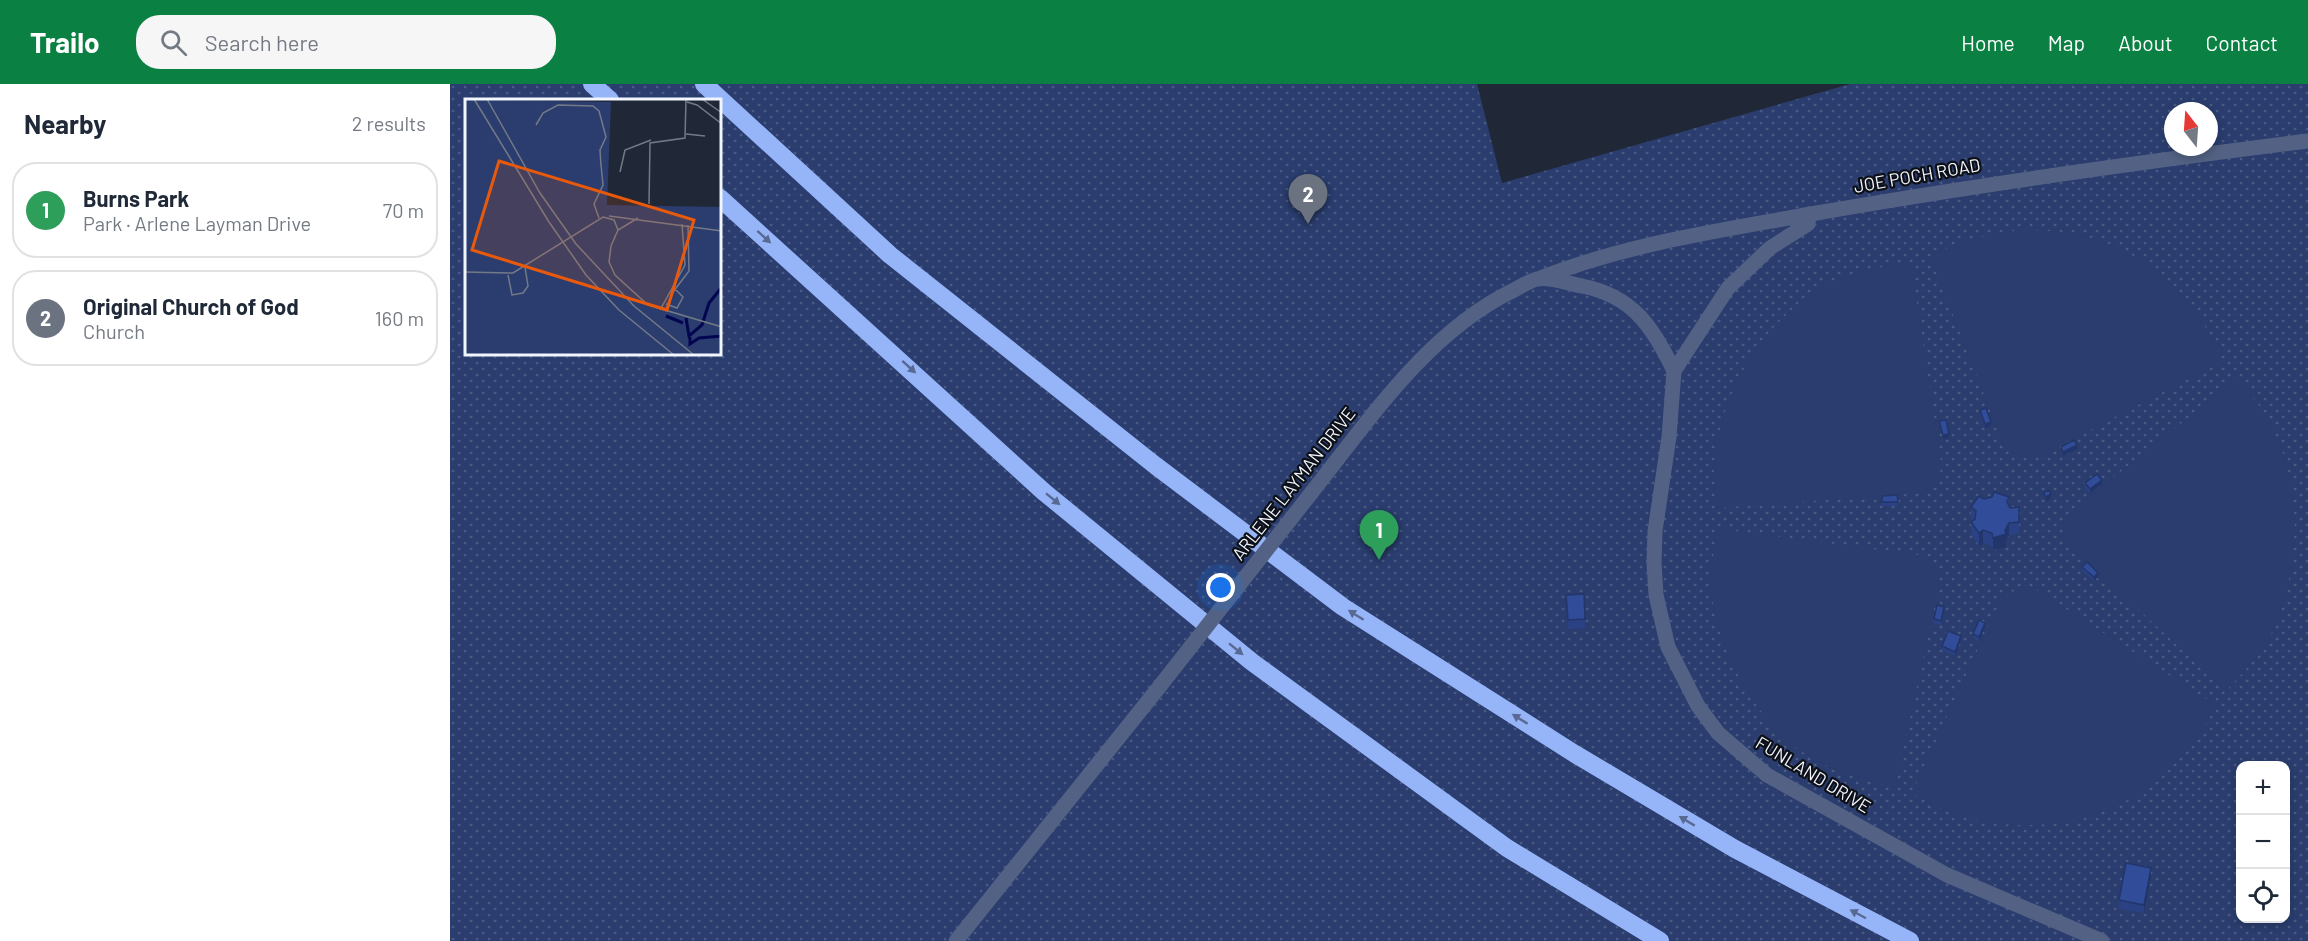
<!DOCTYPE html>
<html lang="en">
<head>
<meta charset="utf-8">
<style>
	:root { --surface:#fff; --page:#f6f6f7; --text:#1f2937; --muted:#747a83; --line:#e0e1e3; --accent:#0b8043 }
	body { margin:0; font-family:Barlow,sans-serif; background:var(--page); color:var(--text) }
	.controls { position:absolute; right:18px; bottom:18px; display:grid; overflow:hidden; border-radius:12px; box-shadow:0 3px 9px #0003 }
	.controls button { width:54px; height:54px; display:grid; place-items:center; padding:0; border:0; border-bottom:2px solid var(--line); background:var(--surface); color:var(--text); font:30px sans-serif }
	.compass { position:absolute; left:1714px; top:18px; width:54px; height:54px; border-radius:50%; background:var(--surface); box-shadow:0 3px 9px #0003; rotate:343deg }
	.you { position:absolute; left:771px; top:504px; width:21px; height:21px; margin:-15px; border:4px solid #fff; border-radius:50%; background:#1a73e8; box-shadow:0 0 0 9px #1a73e833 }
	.badge { display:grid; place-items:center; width:39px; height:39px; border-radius:50%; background:var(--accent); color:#fff; font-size:20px; font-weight:700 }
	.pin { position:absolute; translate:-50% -50px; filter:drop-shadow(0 2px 3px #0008) }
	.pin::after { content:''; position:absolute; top:32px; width:21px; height:18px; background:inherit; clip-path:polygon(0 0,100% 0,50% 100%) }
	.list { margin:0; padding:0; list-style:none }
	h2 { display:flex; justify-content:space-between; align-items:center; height:78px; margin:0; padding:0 24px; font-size:26px }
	h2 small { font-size:20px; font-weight:400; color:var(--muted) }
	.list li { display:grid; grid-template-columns:39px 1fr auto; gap:18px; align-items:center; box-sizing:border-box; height:96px; margin:0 12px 12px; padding:0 12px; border:2px solid var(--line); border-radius:24px }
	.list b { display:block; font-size:22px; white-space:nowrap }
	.list p { margin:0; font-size:20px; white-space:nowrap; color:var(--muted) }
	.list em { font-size:20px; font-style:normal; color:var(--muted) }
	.icon { flex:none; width:33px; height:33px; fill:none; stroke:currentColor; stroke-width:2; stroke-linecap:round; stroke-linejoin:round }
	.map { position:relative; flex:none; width:1858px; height:857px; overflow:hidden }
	header { display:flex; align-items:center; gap:36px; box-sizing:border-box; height:84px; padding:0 30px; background:var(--accent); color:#fff }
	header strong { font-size:28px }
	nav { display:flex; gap:33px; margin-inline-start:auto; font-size:21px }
	.search { width:420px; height:54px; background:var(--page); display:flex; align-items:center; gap:15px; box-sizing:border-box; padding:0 21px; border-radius:24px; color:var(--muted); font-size:22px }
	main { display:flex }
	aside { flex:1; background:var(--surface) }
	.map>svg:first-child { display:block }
	.park { fill:url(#park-dots); fill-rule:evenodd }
	.garden { fill:#2a3d6e }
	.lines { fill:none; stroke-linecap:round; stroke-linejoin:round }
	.minor { stroke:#536284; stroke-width:15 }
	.highway { stroke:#96b4f8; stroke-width:18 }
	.minor-bridge { stroke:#536284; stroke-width:15 }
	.wall { fill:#2a4284 }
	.shaded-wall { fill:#22366b }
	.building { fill:#314d99; stroke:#22366b; stroke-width:1.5 }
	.oneway { fill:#586a93 }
	.labels { text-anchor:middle; stroke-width:4.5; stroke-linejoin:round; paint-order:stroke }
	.street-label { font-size:18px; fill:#f1f5fe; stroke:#0d1017 }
	.inset-river { fill:none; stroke:#020550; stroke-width:3 }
	.inset-road { fill:none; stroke:#747987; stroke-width:1.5 }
	.view { fill:#e8590c; fill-opacity:0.15; stroke:#e8590c; stroke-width:3 }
	.inset-edge { fill:none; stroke:#f1f5fe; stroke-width:3 }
</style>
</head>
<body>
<header>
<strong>Trailo</strong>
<div class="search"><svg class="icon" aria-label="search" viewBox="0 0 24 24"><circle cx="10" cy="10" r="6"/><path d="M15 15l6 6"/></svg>Search here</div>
<nav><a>Home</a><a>Map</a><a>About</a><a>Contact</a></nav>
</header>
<main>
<aside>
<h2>Nearby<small>2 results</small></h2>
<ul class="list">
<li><span class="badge" style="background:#2e9e5b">1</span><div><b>Burns Park</b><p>Park · Arlene Layman Drive</p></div><em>70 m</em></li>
<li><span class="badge" style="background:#6b7280">2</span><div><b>Original Church of God</b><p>Church</p></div><em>160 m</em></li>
</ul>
</aside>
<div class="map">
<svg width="1858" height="857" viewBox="0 0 1858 857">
	<defs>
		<pattern id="park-dots" width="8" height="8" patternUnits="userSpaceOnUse" patternTransform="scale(1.5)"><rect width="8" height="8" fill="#2a3d6e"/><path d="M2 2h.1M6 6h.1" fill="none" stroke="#495a84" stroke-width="1.8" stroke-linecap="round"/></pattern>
	</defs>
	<rect width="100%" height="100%" fill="#202737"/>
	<!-- park -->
	<path class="park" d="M0 0H1027L1052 99 1400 0H1858V857H0ZM16 16H270V270H16ZM1723 27H1759V63H1723ZM1790 682H1836V834H1790Z"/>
	<!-- garden -->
	<path class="garden" d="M1573 146C1596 147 1620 147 1642 154 1706 174 1747 218 1773 277L1588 373C1571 375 1562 372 1552 357L1480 172C1511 157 1539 149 1573 146Z
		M1461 179 1491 377C1491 395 1487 402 1471 409L1267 424C1266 411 1263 396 1264 383 1268 326 1295 268 1337 230 1346 222 1355 212 1365 206 1395 190 1427 182 1461 179Z
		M1786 295C1856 362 1858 470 1820 553 1808 573 1792 590 1776 607L1616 458C1612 444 1615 436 1624 425Z
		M1270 445 1476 472C1486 481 1489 489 1489 502L1445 704C1420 697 1395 690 1371 679 1311 649 1266 568 1261 503 1259 484 1265 463 1270 445Z
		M1582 503 1767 622C1751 648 1734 672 1710 693 1644 752 1535 756 1462 709L1550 517 1568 504Z"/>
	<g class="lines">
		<!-- minor -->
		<path class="minor" d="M1359 130 1358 140 1320 164 1278 204 1224 287 1219 353 1205 447 1204 479 1206 511 1218 563 1248 622 1268 649 1317 691 1497 791 1652 857
			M1088 195C1176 160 1268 147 1361 130 1526 101 1691 78 1858 57
			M862 408C920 335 977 249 1062 207 1070 203 1079 197 1087 195 1099 192 1119 200 1132 202 1183 212 1203 243 1224 287
			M506 857 710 602"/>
		<!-- highway -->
		<path class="highway" d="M142 0 160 16
			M254 0 440 171 706 382 893 523 1125 670 1285 765 1460 857
			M270 114 594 408 802 578 1057 764 1210 857"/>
		<!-- minor-bridge -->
		<path class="minor-bridge" d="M710 602 862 408"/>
	</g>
	<!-- wall -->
	<path class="wall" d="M1530 326 1541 342 1535 344 1530 331Z
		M1635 399 1652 400 1640 409 1635 404Z
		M1432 412 1448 418V422H1432Z
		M1534 415 1559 422 1560 424 1569 423V450L1559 451 1556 456V463L1543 466 1542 462 1533 459 1529 462 1521 451V438L1523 437 1521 435V423Z
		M1632 483 1648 493 1644 497 1632 487Z
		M1116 519 1135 535V544L1118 545Z
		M1494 527 1491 541 1484 540V535Z
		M1535 543 1529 557 1523 554V550Z
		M1511 556 1505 572 1492 566V562Z
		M1701 792 1694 829 1669 825V816Z"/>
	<!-- shaded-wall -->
	<path class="shaded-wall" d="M1541 338V342L1535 344V340Z
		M1499 350V354L1493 355V351Z
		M1627 361V365L1613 372V368Z
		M1652 396V400L1640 409V405Z
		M1601 410V415L1596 418V413Z
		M1559 439V451L1556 456V463L1543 466V454L1555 446Z
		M1533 446V459L1529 462V449Z
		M1648 489V493L1644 497V493Z
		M1535 539V543L1529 557V553Z
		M1511 552V556L1505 572V568Z
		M1701 784V792L1694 829V821Z"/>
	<!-- building -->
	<path class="building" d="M1536 324 1541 338 1535 340 1530 326Z
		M1496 336 1499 350 1493 351 1489 337Z
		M1624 356 1627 361 1613 368 1611 363Z
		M1647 390 1652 396 1640 405 1635 399Z
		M1599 406 1601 410 1596 413 1593 409Z
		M1544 408 1559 413 1557 418 1560 424 1569 423V438L1559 439 1555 446 1556 450 1543 454 1542 449 1533 446 1529 449 1521 438 1525 435 1526 427 1521 423 1529 412 1534 415 1542 413Z
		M1447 411 1448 418H1432V412Z
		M1637 478 1648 489 1644 493 1632 483Z
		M1134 510 1135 535 1118 536 1116 511Z
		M1487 521 1494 523 1491 537 1484 535Z
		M1529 536 1535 539 1529 553 1523 550Z
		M1498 547 1511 552 1505 568 1492 562Z
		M1676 779 1701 784 1694 821 1669 816Z"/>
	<!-- one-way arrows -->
	<defs><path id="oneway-solid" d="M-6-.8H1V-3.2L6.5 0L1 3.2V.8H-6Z" transform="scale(1.5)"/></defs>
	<g class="oneway">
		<use href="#oneway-solid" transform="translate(314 153) rotate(42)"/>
		<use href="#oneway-solid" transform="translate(459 283) rotate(42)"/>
		<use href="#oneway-solid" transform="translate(603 415) rotate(39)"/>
		<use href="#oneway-solid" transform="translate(906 531) rotate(-148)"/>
		<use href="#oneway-solid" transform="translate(786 565) rotate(39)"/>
		<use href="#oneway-solid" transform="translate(1070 635) rotate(-148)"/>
		<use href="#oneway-solid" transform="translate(1237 737) rotate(-149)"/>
		<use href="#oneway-solid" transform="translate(1408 830) rotate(-152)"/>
	</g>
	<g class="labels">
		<!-- street labels -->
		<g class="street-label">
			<text transform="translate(1467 92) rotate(-10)" y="6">JOE POCH ROAD</text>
			<text transform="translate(844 400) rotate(-52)" y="6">ARLENE LAYMAN DRIVE</text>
			<text transform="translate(1363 691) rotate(31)" y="6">FUNLAND DRIVE</text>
		</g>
	</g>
	<!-- overview -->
	<g transform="translate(15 15)">
		<rect width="256" height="256" fill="#202737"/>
		<path d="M0 1 146 3 142 106 256 108V256H0Z" fill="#2a3d6e"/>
		<path d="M100 6 114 16 99 24 91 8ZM125 6 133 12 137 24 117 28 113 7ZM87 10 93 27 78 31 90 37 89 48 102 47V59H95L88 49 79 61 72 58 63 41 68 28 77 31 79 15ZM137 27 140 39 135 48 125 54 118 35ZM171 127H182L178 150 153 147 159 135ZM184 127 201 130 211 147 187 151ZM153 149 174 159 163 182 150 166ZM212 150 214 167 201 182 189 160ZM183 165 200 183 187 190 174 189 165 183Z" fill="#2a3d6e"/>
		<path class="inset-river" d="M201 217 218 224M221 219 224 237 237 226 244 204 257 188M225 238V245L234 239 257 237"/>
		<path class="inset-road" d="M9 0 84 123 121 176 154 211 209 256M22 0 75 94 111 145 169 207 229 256M237 0 257 14M222 3 232 6 257 25M71 26 78 14 93 6 128 7 134 12 141 38 135 51 136 67M221 35 240 37M155 73 160 51 186 41M184 105 185 44 220 39 221 0M144 117 257 132M134 119 129 105 138 86 136 66M173 119 153 131 146 147 144 163 150 176 183 206 257 228M0 173 48 174 138 118 149 121 153 131M43 176 47 196 58 194 63 187 60 168M201 205 212 209 218 198 209 189M195 211 220 166 217 125M200 212 208 193 224 172 223 126"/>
		<path class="view" d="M34 62 229 121 202 211 7 151Z"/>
		<rect width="256" height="256" class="inset-edge"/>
	</g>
</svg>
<div class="controls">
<button>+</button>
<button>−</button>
<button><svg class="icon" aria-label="locate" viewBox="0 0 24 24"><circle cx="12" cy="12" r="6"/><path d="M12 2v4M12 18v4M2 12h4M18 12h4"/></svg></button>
</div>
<svg class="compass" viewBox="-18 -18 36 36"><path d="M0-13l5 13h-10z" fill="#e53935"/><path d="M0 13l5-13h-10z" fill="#747a83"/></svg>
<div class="you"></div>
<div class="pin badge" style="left:929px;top:476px;background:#2e9e5b">1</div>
<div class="pin badge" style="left:858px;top:140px;background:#6b7280">2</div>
</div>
</main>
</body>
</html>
